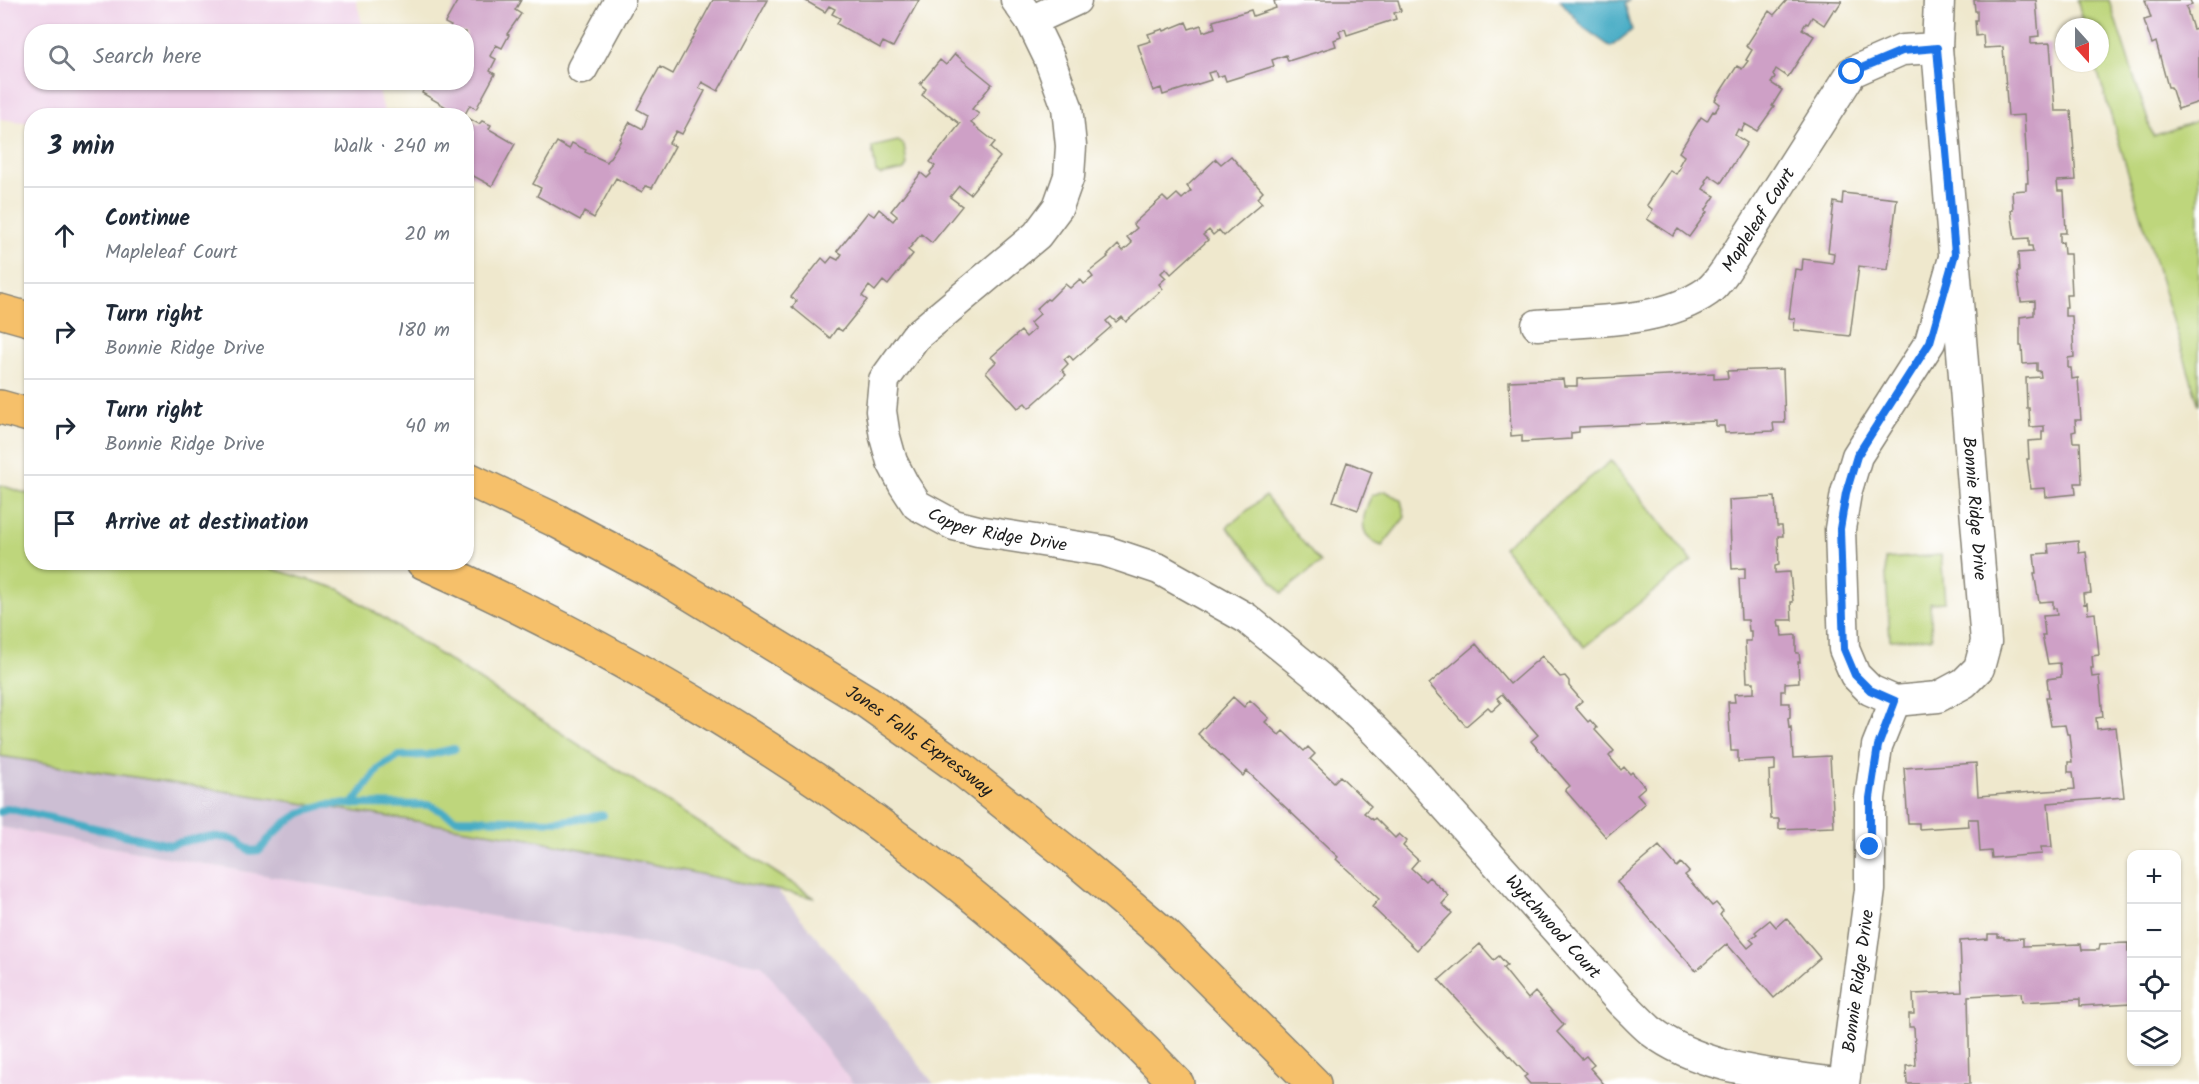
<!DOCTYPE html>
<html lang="en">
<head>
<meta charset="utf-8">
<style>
	:root { --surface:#fff; --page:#f6f6f7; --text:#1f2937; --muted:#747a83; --line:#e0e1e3 }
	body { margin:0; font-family:Kalam,sans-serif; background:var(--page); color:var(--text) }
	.controls { position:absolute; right:18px; bottom:18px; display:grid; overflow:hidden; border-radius:12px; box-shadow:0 2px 4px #0004 }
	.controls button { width:54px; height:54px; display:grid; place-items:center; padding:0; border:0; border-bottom:2px solid var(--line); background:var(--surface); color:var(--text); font:30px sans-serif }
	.compass { position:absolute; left:2055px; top:18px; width:54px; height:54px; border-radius:50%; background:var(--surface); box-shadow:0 2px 4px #0004; rotate:159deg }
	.stop { position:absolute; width:18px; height:18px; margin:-14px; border:4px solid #1a73e8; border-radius:50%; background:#fff }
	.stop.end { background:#1a73e8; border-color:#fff; box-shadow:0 2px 6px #0008 }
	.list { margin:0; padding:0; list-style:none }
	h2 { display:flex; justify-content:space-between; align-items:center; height:78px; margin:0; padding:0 24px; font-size:26px }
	h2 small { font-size:20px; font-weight:400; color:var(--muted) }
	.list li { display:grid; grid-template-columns:39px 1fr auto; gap:18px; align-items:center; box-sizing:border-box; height:96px; padding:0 24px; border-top:2px solid var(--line) }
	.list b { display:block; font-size:22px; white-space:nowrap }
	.list p { margin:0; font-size:20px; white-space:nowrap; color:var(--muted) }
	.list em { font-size:20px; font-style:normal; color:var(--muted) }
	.icon { flex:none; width:33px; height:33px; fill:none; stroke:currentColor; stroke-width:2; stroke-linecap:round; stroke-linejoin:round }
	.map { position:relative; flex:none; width:2199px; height:1084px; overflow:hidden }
	.search { position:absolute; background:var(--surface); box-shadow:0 2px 4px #0004; left:24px; top:24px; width:450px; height:66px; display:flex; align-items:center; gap:15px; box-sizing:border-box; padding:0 21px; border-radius:24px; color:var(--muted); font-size:22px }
	.panel { position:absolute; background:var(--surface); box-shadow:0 2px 4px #0004; left:24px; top:108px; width:450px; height:462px; border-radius:24px }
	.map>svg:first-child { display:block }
	.built { fill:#eed0e7 }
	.industrial { fill:#ccbed3 }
	.green { fill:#bed67b; stroke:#6d794c; stroke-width:1.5 }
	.water { fill:#46acc5; stroke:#316470; stroke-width:1.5 }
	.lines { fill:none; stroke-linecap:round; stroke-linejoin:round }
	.stream { stroke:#46acc5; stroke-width:8 }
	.building { fill:#cea0c6 }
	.street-casing { stroke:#868274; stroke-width:33 }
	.highway-casing { stroke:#868274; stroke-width:36 }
	.street { stroke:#fff; stroke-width:30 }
	.highway { stroke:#f6c06b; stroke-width:33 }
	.route { stroke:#1a73e8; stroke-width:8 }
	.labels { text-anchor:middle; stroke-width:4.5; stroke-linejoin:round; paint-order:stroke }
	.street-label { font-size:18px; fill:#1c1c1c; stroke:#fff }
</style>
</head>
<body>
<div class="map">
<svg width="2199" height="1084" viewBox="0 0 2199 1084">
	<rect width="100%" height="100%" fill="#fff"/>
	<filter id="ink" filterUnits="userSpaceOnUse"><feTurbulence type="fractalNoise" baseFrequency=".0167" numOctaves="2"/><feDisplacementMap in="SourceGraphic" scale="12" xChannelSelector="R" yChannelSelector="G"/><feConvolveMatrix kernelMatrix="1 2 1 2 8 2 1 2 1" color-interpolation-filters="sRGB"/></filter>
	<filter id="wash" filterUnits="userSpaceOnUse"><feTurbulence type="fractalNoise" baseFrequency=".008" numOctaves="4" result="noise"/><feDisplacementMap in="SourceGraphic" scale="24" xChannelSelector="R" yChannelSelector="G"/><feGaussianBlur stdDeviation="1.35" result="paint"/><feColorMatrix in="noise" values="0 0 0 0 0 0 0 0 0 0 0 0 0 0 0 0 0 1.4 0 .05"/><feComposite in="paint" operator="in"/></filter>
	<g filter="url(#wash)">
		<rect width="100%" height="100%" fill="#efe8cd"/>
		<!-- built -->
		<path class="built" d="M0 0H356L364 31 32 32V82L377 83 385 115 32 116 31 123 0 119Z
			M0 827 763 965 853 1084H0Z"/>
		<!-- industrial -->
		<path class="industrial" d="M0 756 537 840 777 890 867 997 934 1084H853L762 965 0 827Z"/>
		<!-- green -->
		<path class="green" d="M2077 0H2109L2153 136 2199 120V406L2095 63H2100V27H2085Z
			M898 141 904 145 907 165 904 170 880 175 876 172 872 147Z
			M1611 461 1692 561 1584 647 1503 547Z
			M0 485 31 495 32 562 253 563 339 589 815 898 537 840 0 756Z
			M1385 491 1401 500 1405 517 1382 546C1356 537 1362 515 1372 495Z
			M1265 496 1320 563 1282 593 1227 527Z
			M1941 555 1945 602 1930 603 1932 638 1890 640 1885 559Z"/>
		<!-- water -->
		<path class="water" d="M1560 0H1629L1625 4 1632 30 1611 47 1584 28Z"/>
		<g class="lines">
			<!-- stream -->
			<path class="stream" d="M353 804 430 805 456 819 563 821 603 815
				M0 812 7 808 169 845C189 840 214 833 235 840 241 842 246 848 251 851L260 850C276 829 294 813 320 806 330 803 343 805 353 804L380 767 399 756 427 755 454 749"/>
		</g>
		<g id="blocks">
			<!-- building -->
			<path class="building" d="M458 0H521L515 10 521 14 507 34 509 35 502 48 496 45 490 56 496 59 490 71 495 74 476 109 470 105 464 116H451L453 111 422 93 425 86 418 82H466V32H448L451 26 445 23Z
				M713 0H768L718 91 702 82 699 88 705 91 682 134 676 131 669 143 675 146 652 188 646 186 642 192 616 178 594 218 584 212 580 220 537 196 541 188 533 184 557 142 569 149 572 143 586 150 585 152 607 162 621 140 620 139 630 122 643 129 648 115 637 109 660 67 673 74Z
				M804 0H919L893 47 883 42 880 48 837 24 840 18 832 14 835 9 829 6 825 12Z
				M1278 0H1398L1401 11 1394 13 1396 19 1347 35 1345 29 1339 31 1341 37 1334 40 1336 46 1288 61 1286 55 1272 60 1274 66 1226 81 1224 75 1217 77 1215 71 1208 73 1211 80 1163 95 1161 88 1153 91 1138 45 1151 41 1148 34 1163 29 1164 31 1186 22 1189 29 1201 25 1203 32 1215 28 1213 21 1251 10 1253 16 1276 8 1274 1Z
				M1787 0 1842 1 1836 10 1834 9 1824 25 1812 17 1808 24 1806 23 1802 29 1814 36 1788 77 1776 69 1773 75 1775 77 1771 83 1782 90 1772 106 1774 107 1757 131 1745 124 1741 131 1738 129 1735 135 1747 143 1721 183 1709 175 1705 181 1707 182 1703 189 1715 196 1705 211 1707 212 1689 237 1678 229 1673 236 1647 219 1653 210 1647 205 1670 170 1676 174 1681 166 1679 165 1684 156 1679 152 1701 117 1707 121 1713 111 1715 112 1720 104 1715 100 1737 66 1742 69 1748 61 1746 60 1752 50 1746 46 1769 11 1774 15Z
				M1974 0H2036L2039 36 2031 37V44L2050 43 2055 111H2071L2076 180 2057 181 2058 191H2064L2066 233H2060V243L2063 242 2064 254H2070L2072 295H2066L2067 307H2065V316H2072L2074 357 2068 358V368H2071L2072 379 2078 378 2081 420H2075L2076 431 2072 432 2073 442H2080L2082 483H2075L2076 494 2046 497 2045 488 2031 489 2027 459H2029L2028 441 2042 440V432H2044V426L2030 427 2029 408H2027L2026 378 2041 377 2040 371H2037V363L2023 364 2022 346H2020V317L2034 315V307H2035V301L2021 302 2017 272H2019L2018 253 2033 252 2032 246H2029V238L2015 239 2011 210H2013L2012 191 2026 190V183H2028L2024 115 2008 116 2003 47 1984 48 1983 35 1976 36 1975 20H1977V11H1975Z
				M2145 0H2190L2192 5 2186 7 2193 29 2197 28 2199 34V102L2178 109 2171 87H2168L2156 42 2152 44 2144 20 2151 18Z
				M955 54 992 84 972 109 979 114 971 123 995 142 990 148 1000 157 970 194 959 186 950 197 962 206 932 243 921 234 908 250 913 254 888 285 883 281 875 291 869 286 862 296 867 300 842 331 837 328 830 338 792 307 797 301 791 297 822 258 827 263 832 257 838 260 842 254 837 251 868 212 874 216 879 209 893 221 897 216 891 211 921 173 927 178 931 174 930 172 935 166 930 162 960 124 922 95 926 89 920 84 940 60 946 65Z
				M466 117 479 124 482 121 491 125 489 129 515 144 492 186 466 172Z
				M1231 156 1263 192 1257 198 1262 203 1224 236 1219 230 1213 235 1209 230 1203 235 1208 240 1171 274 1166 268 1161 273 1166 278 1159 284 1163 289 1126 322 1122 317 1116 322 1111 317 1106 321 1111 327 1073 360 1069 355 1064 359 1068 364 1062 370 1066 375 1029 408 1025 403 1018 408 986 372 996 362 991 357 1021 331 1026 337 1035 329 1030 323 1040 314 1036 309 1047 299 1049 300 1065 284 1070 288 1080 279 1084 284 1093 277 1089 272 1108 257 1107 256 1118 245 1123 251 1132 243 1127 237 1137 228 1133 224 1163 197 1168 202 1177 194 1182 199 1191 191 1187 186 1216 159 1221 164Z
				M1843 193 1897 199 1888 270 1859 266 1850 336 1794 330 1795 319 1789 318 1795 269 1802 270 1803 259 1833 263 1834 253 1828 252 1834 202 1842 204Z
				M1783 369 1785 423H1773L1774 431 1725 433 1724 426H1716V421L1579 427V432L1571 433V439L1522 442V435L1511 436 1509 381 1563 379 1564 386H1577V379L1714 373V379L1728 378 1727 371Z
				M1347 462 1372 472 1358 510 1333 501Z
				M1775 497 1777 526H1782L1783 536H1778L1779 565 1775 566V573L1790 572 1793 602H1791L1792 620H1778L1779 627H1781L1782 636 1796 635V653H1799L1800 662H1798L1799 682 1785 683V691H1781V703H1790V717L1788 718 1789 728 1791 727 1793 758 1830 756 1834 827 1779 829V819H1771L1769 771 1775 770V760L1738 762V751H1731L1728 702H1735L1734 694 1754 693V682H1747L1745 641H1751V631H1749L1748 620H1741L1739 579H1745V568L1732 569 1729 500Z
				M2078 541 2079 553 2086 552 2091 593 2083 594 2084 604 2087 603 2088 614 2095 613 2099 655 2092 656 2093 668H2091L2092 677 2099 676 2103 717 2096 718 2097 729 2116 727 2124 797 2048 803 2052 847H2041L2042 854 1992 858 1991 851 1980 852 1978 819H1968L1969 826 1919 829V823H1908L1904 768 1976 763 1978 796 2075 789 2073 772H2068V762H2072L2069 734H2067L2065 725 2051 726 2046 697H2049L2047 679 2061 677V670L2060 663 2048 664 2042 635H2045L2043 616 2057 615 2056 608H2053V601L2039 602 2034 573H2036L2034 554 2049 553 2048 544Z
				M1476 644 1510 684 1542 656 1560 677 1565 676 1569 681V686L1582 701 1575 707 1588 722 1590 720 1597 728 1595 730 1614 751 1609 756 1621 770 1624 767 1630 774 1632 772 1645 787 1637 794 1645 803 1606 837 1565 790 1570 786 1531 741 1538 735 1502 694 1497 698 1501 703 1492 711 1488 707 1466 726 1429 684Z
				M1233 697 1244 707 1250 700 1269 718 1265 722 1279 735 1283 731 1304 751 1308 747 1315 754 1310 759 1334 782 1340 776 1371 806 1364 813 1373 820 1375 818 1395 838 1399 834 1407 841 1403 846 1418 860 1411 868 1425 881 1429 877 1449 896 1442 904 1452 913 1417 950 1372 907 1379 899 1336 859 1338 857 1247 771 1243 776 1198 734Z
				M1659 846 1677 867 1681 863 1689 872 1685 875 1712 906 1716 903 1723 911 1720 915 1748 948 1754 943 1750 939 1757 934 1755 932 1770 920 1776 927 1786 918 1820 958 1774 998 1727 944 1696 971 1617 882Z
				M1988 934H1998V937H2004V939L2023 938V946L2081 944 2082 950H2099L2100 944 2128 943V952H2132V1003L2080 1006V999L2022 1002 2021 993 1968 996 1970 1084H1907L1906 1066 1916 1065 1914 1027H1909V1014H1914L1913 994 1962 992 1960 941 1988 939Z
				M1480 944 1494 960 1499 956 1507 965 1503 968 1528 999 1535 992 1564 1025 1557 1032 1582 1059 1586 1056 1594 1065 1590 1068 1604 1084H1530L1524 1077 1527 1075 1439 980Z"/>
		</g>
	</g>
	<g filter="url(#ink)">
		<use href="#blocks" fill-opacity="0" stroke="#868274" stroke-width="1.5"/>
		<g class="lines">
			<!-- street casing -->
			<g class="street-casing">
				<g id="street">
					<path id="s1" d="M1016 0 1031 21 1049 58 1067 107 1071 146 1069 176 1058 207 1037 235 915 337 884 380 881 411 885 437 892 462 904 485 917 505 954 525 978 531 1105 551 1159 569 1246 618 1320 678 1373 729 1413 770 1621 1002C1631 1011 1640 1022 1651 1031 1705 1072 1778 1074 1842 1084"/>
					<path id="s2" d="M1939 0 1937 48 1986 642 1979 668 1964 683 1938 697 1895 701 1870 690 1855 675 1844 649 1840 529 1846 493 1857 456 1930 342 1955 254"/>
					<path d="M1031 21 1076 0"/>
					<path d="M582 69 620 0"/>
					<path id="s3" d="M1537 325C1592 320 1661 324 1708 291 1715 286 1721 277 1726 270L1852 72 1902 50 1937 48"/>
					<path id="s4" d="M1844 1084 1870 890V798L1877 746 1895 701"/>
				</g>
			</g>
			<!-- highway casing -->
			<g class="highway-casing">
				<g id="highway">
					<path d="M0 311 32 320"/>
					<path d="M0 407 32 416"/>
					<path id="s5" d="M466 478 557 521 668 580 866 701 964 771 1081 864 1165 935 1314 1084"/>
					<path d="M423 562C702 687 965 861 1177 1084"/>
				</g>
			</g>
			<!-- street -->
			<use href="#street" class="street"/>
			<!-- highway -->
			<use href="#highway" class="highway"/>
		</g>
	</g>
	<g class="lines" filter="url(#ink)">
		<!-- route -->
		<path class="route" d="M1852 72 1902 51 1937 48 1955 254 1930 342 1857 456 1846 493 1840 529 1844 649 1855 675 1870 690 1895 701 1878 746 1870 798V847"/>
	</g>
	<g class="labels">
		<!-- street labels -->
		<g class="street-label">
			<text dy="6" stroke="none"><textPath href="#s3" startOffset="264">Mapleleaf Court</textPath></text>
			<text dy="6" stroke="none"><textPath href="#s2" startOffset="510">Bonnie Ridge Drive</textPath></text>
			<text dy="6" stroke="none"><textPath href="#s1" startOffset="687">Copper Ridge Drive</textPath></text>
			<text dy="6" stroke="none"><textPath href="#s5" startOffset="525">Jones Falls Expressway</textPath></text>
			<text dy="6" stroke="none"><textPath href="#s1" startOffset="1390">Wytchwood Court</textPath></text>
			<text dy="6" stroke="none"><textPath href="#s4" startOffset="104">Bonnie Ridge Drive</textPath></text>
		</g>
	</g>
</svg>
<div class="controls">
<button>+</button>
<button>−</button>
<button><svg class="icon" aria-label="locate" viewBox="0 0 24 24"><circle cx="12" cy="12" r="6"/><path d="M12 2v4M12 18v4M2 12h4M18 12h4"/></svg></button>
<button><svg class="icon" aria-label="layers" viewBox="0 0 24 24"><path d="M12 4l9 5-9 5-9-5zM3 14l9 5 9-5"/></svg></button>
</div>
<svg class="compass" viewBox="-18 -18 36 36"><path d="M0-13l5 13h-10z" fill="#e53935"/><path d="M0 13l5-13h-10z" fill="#747a83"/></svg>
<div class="stop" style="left:1852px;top:72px"></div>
<div class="stop end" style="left:1870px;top:847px"></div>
<div class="search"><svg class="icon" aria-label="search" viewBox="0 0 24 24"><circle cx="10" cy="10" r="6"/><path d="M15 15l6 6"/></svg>Search here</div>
<section class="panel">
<h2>3 min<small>Walk · 240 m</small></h2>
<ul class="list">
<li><svg class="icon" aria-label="ahead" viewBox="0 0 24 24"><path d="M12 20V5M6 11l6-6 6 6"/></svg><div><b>Continue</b><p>Mapleleaf Court</p></div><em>20 m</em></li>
<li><svg class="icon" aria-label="right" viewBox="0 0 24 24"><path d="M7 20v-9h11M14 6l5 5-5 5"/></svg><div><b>Turn right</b><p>Bonnie Ridge Drive</p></div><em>180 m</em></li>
<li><svg class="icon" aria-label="right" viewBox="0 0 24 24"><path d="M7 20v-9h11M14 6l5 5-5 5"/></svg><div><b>Turn right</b><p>Bonnie Ridge Drive</p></div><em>40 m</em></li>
<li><svg class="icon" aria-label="arrive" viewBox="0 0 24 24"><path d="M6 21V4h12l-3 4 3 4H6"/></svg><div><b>Arrive at destination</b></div></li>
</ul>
</section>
</div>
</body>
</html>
